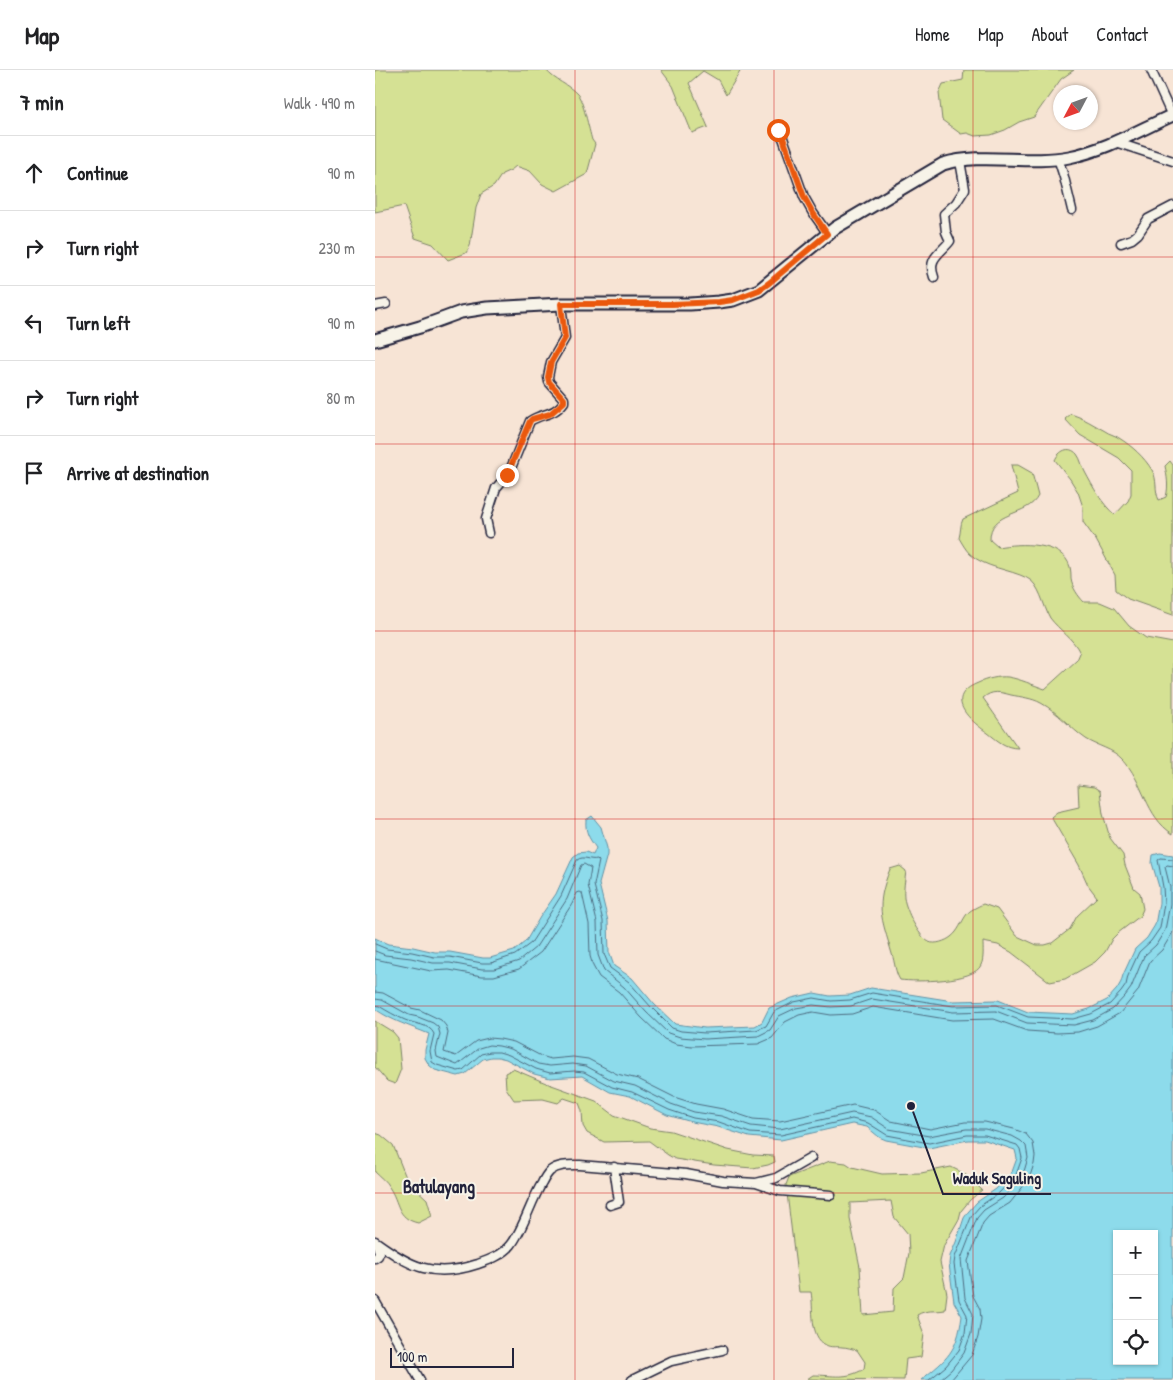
<!DOCTYPE html>
<html lang="en">
<head>
<meta charset="utf-8">
<style>
	:root { --surface:#fff; --page:#f6f6f6; --text:#202124; --muted:#757577; --line:#e0e0e0 }
	body { margin:0; font-family:"Patrick Hand",sans-serif; background:var(--page); color:var(--text) }
	.controls { position:absolute; right:15px; bottom:15px; display:grid; overflow:hidden; border-radius:0px; box-shadow:0 1px 4px #0004 }
	.controls button { width:45px; height:45px; display:grid; place-items:center; padding:0; border:0; border-bottom:1px solid var(--line); background:var(--surface); color:var(--text); font:25px sans-serif }
	.compass { position:absolute; left:678px; top:15px; width:45px; height:45px; border-radius:50%; background:var(--surface); box-shadow:0 1px 4px #0004; rotate:229deg }
	.scale { position:absolute; left:15px; bottom:12px; width:124px; box-sizing:border-box; padding-left:5px; border:2px solid #22223b; border-top:0; font-size:14px; line-height:18px; white-space:nowrap; color:#22223b; -webkit-text-stroke:4px #f7f3e8; paint-order:stroke }
	.stop { position:absolute; width:15px; height:15px; margin:-11px; border:4px solid #ea580c; border-radius:50%; background:#fff }
	.stop.end { background:#ea580c; border-color:#fff; box-shadow:0 1px 5px #0008 }
	.list { margin:0; padding:0; list-style:none }
	h2 { display:flex; justify-content:space-between; align-items:center; height:65px; margin:0; padding:0 20px; font-size:21px }
	h2 small { font-size:16px; font-weight:400; color:var(--muted) }
	.list li { display:grid; grid-template-columns:32px 1fr auto; gap:15px; align-items:center; box-sizing:border-box; height:75px; padding:0 20px; border-top:1px solid var(--line) }
	.list b { display:block; font-size:19px; white-space:nowrap }
	.list em { font-size:16px; font-style:normal; color:var(--muted) }
	.icon { flex:none; width:28px; height:28px; fill:none; stroke:currentColor; stroke-width:2; stroke-linecap:round; stroke-linejoin:round }
	.map { position:relative; flex:none; width:798px; height:1310px; overflow:hidden }
	header { display:flex; align-items:center; gap:30px; box-sizing:border-box; height:70px; padding:0 25px; background:var(--surface); border-bottom:1px solid var(--line) }
	header strong { font-size:24px }
	nav { display:flex; gap:28px; margin-inline-start:auto; font-size:18px }
	main { display:flex }
	aside { flex:1; background:var(--surface) }
	.map>svg:first-child { display:block }
	.green { fill:#d5e194; stroke:#7c8268; fill-rule:evenodd }
	.water { fill:#8ddbeb; stroke:#6291a5; fill-rule:evenodd }
	.lines { fill:none; stroke-linecap:round; stroke-linejoin:round }
	.shore { stroke:#4d6c81; stroke-width:1 }
	.minor-casing { stroke:#22223b; stroke-width:11 }
	.secondary-casing { stroke:#22223b; stroke-width:15 }
	.minor { stroke:#f7f3e8; stroke-width:8 }
	.secondary { stroke:#f7f3e8; stroke-width:11 }
	.route { stroke:#ea580c; stroke-width:6 }
	.grid { fill:none; stroke:#d62828; stroke-width:1; stroke-opacity:0.55 }
	.labels { text-anchor:middle; stroke-width:4; stroke-linejoin:round; paint-order:stroke }
	.quarter-label { font-size:18px; font-weight:bold; fill:#22223b; stroke:#f7f3e8 }
	.leader { fill:none; stroke:#22223b; stroke-width:2 }
	.callout-dot { fill:#22223b; stroke:#f7f3e8; stroke-width:2 }
	.callout-label { font-size:16px; text-anchor:middle; font-weight:bold; fill:#22223b; stroke:#f7f3e8; stroke-width:4; stroke-linejoin:round; paint-order:stroke }
</style>
</head>
<body>
<header>
<strong>Map</strong>
<nav><a>Home</a><a>Map</a><a>About</a><a>Contact</a></nav>
</header>
<main>
<aside>
<h2>7 min<small>Walk · 490 m</small></h2>
<ul class="list">
<li><svg class="icon" aria-label="ahead" viewBox="0 0 24 24"><path d="M12 20V5M6 11l6-6 6 6"/></svg><div><b>Continue</b></div><em>90 m</em></li>
<li><svg class="icon" aria-label="right" viewBox="0 0 24 24"><path d="M7 20v-9h11M14 6l5 5-5 5"/></svg><div><b>Turn right</b></div><em>230 m</em></li>
<li><svg class="icon" aria-label="left" viewBox="0 0 24 24"><path d="M17 20v-9H6M10 6l-5 5 5 5"/></svg><div><b>Turn left</b></div><em>90 m</em></li>
<li><svg class="icon" aria-label="right" viewBox="0 0 24 24"><path d="M7 20v-9h11M14 6l5 5-5 5"/></svg><div><b>Turn right</b></div><em>80 m</em></li>
<li><svg class="icon" aria-label="arrive" viewBox="0 0 24 24"><path d="M6 21V4h12l-3 4 3 4H6"/></svg><div><b>Arrive at destination</b></div></li>
</ul>
</aside>
<div class="map">
<svg width="798" height="1310" viewBox="0 0 798 1310">
	<rect width="100%" height="100%" fill="#f7e4d5"/>
	<filter id="ink" filterUnits="userSpaceOnUse"><feTurbulence type="fractalNoise" baseFrequency=".02" numOctaves="2"/><feDisplacementMap in="SourceGraphic" scale="10" xChannelSelector="R" yChannelSelector="G"/><feConvolveMatrix kernelMatrix="1 2 1 2 8 2 1 2 1" color-interpolation-filters="sRGB"/></filter>
	<g filter="url(#ink)">
		<!-- green -->
		<path class="green" d="M0 0H171C180 11 193 14 202 24 208 29 214 60 217 70L220 74 212 104 181 121 167 114 155 101 141 96 136 100 127 104 119 116 106 124 101 138 95 176 91 183 73 190 58 174 40 168 29 136 0 142Z
			M286 0H366L351 25 343 10 328 1 314 13 333 57 317 63 298 16Z
			M589 0H699L686 9 659 47 644 52 630 60 616 65 600 66 592 63 586 64 567 50 564 23 568 14 588 10Z
			M696 344C709 348 719 355 730 361 734 364 740 365 744 368 757 376 769 387 777 400 783 410 779 420 784 430L791 427C794 416 792 406 790 396L795 391 798 395V545L753 529 741 520 740 505 721 470 708 452V437L703 422 695 409 680 390C684 381 694 375 702 384 706 389 707 397 710 402 718 417 727 434 740 445L753 431 756 424V400L744 388 705 365 690 349Z
			M636 395H643L657 403 663 426C653 447 614 440 615 470L623 477C643 473 688 471 695 497 696 501 696 505 696 509 697 517 703 526 709 532H725L739 538 754 556 771 568 798 573V764C770 747 769 711 747 689 738 679 722 676 711 669 695 658 683 642 666 633 657 628 646 627 636 625 625 622 617 620 608 628L643 678C630 678 622 670 613 663 594 650 568 627 603 613 611 609 624 606 633 607 645 609 658 615 670 619L702 590 705 583C699 569 684 560 675 548 668 536 665 514 652 508 634 499 610 498 595 484 590 479 587 473 584 468 586 461 585 455 588 449L643 423Z
			M703 715 719 717 725 721 728 744 735 768 748 785 750 795 759 818 765 823 768 839 765 846 743 863 737 869 730 882 720 892 690 909 675 912 636 882 623 875 608 872C608 879 609 889 606 895 600 912 540 912 525 910 520 902 520 893 517 884 506 846 500 837 515 799L525 796 531 801C530 810 528 820 529 828 531 840 543 866 554 872 560 875 571 871 576 867 584 861 586 852 592 844 595 840 602 837 608 834L622 839 642 866 662 875H670L677 873 695 859 702 846 722 827 713 815 704 795 676 747 682 742 704 737Z
			M0 951 18 962 23 968 26 999 20 1014 12 1011 0 997Z
			M138 999 171 1013 221 1031 239 1045 275 1058 296 1061 353 1080 378 1085 399 1086 400 1092 393 1095 378 1098 339 1095 300 1089 293 1085 274 1071 229 1072 212 1063 208 1056 207 1041 204 1033 189 1028 183 1033 168 1029 139 1030 131 1018 130 1003Z
			M0 1063 6 1065 18 1075 30 1105 39 1117 52 1129 57 1146 43 1153C21 1148 25 1133 14 1117 11 1111 5 1107 0 1102Z
			M455 1091 471 1093 477 1097 507 1104 546 1103 576 1097 590 1104 607 1120 595 1130 586 1141 584 1149 569 1175 565 1192 572 1224 570 1240C559 1242 552 1239 542 1245L549 1264 546 1287 531 1289 529 1310 432 1309 438 1305C459 1305 470 1310 489 1299L490 1292 482 1280C477 1279 472 1277 467 1277 461 1276 456 1278 451 1275 434 1267 439 1238 436 1222H424L411 1115 414 1107ZM516 1131 519 1147 533 1164 534 1183 529 1208 519 1218 518 1242 488 1245 485 1197 475 1149V1133Z"/>
		<!-- water -->
		<path class="water" d="M217 746 226 757 232 778V785L224 814 233 851 234 882 239 896 257 908 279 934 300 954 330 958 380 956 387 952 394 938 417 928 439 923 455 926 475 925 496 918 578 931 623 930 653 942 698 944 714 939 732 930 742 919 746 912 748 905 760 879 772 868 780 855 784 833V817L777 793 778 785 785 783 798 785V1310H546C573 1288 582 1282 587 1246L579 1232 574 1194 575 1186 581 1172 589 1148 593 1142 602 1132 621 1119 637 1102 642 1088 640 1080 610 1070H593L554 1078 511 1070 504 1067 492 1057 477 1054 406 1070 374 1067 343 1057 317 1052 292 1045 255 1026 235 1022 207 1006 175 1008 159 1004 131 989 123 987H116L108 989 90 1004 83 1006 60 1000 54 995 50 988V980L54 964C35 956 17 951 0 939V868L13 874 38 877 60 882H75L108 888H115L139 881 151 871 165 847 181 824 198 787 203 783 211 782 218 785 221 778C214 768 210 762 211 750ZM742 1164H779V1291H742Z"/>
		<g class="lines">
			<!-- shore -->
			<path class="shore" d="M0 874 12 879 37 882 59 887H75L107 893H116L140 885 156 873 186 826 202 790C209 785 215 791 222 789L224 791 219 815 228 851 229 884 235 898 254 912 276 937 297 958 306 961 330 963 381 960 391 956 399 942 419 932 439 928 456 931 475 930 497 923 578 936 622 935 653 947 698 949 716 944 735 934 746 922 751 915 753 906 764 882 776 871 785 858 789 833 788 817 783 790 786 788 798 789
				M0 881 10 885 36 888 58 893H75L107 899H119L144 891 161 877 192 829 206 795 209 794 216 798 213 815 222 852 223 885 229 901 249 917 271 942 293 963 305 967 330 969 383 966 395 960 404 946 421 938 438 935 456 937 476 936 497 929 578 942 621 941 652 953 699 955 718 950 738 939 750 926 756 918 769 886 781 875 790 860 795 834V817L790 797 792 795 798 796
				M0 889 56 901 74 900 107 906H119L144 899 166 882 197 834 202 823 205 822 207 823 214 854 215 886 218 896 224 907 244 922 266 947 289 969 301 974 317 976 383 974 397 968 410 952 424 945 438 942 456 945 477 944 498 937 577 950 619 949 652 961 682 963 703 962 722 956 745 943 763 921 775 891 787 880 798 862
				M0 922 8 923 36 938 45 940 66 950 71 956 73 963 69 982 81 986 101 971 114 968 125 969 139 972 166 986 176 989 198 987 213 989 242 1004 263 1009 299 1027 321 1034 348 1039 378 1049 405 1051 478 1035 499 1040 516 1051 555 1059 590 1052H610L639 1059 651 1064 658 1073 660 1086 659 1094 654 1109 635 1133 614 1146 608 1153 593 1191 598 1226 605 1239 606 1249 603 1267 597 1285 576 1310
				M0 929 7 930 34 945 43 947 58 953 63 957 65 964 61 981 62 987 82 995 104 978 114 975 124 976 136 979 163 994 175 996 198 994 211 996 239 1011 260 1016 296 1034 319 1042 346 1046 376 1056 405 1059 477 1043 496 1047 514 1059 554 1066 591 1059H610L637 1066 646 1071 651 1076 653 1088 647 1108 628 1128 609 1140 602 1148 586 1189 590 1228 598 1244 596 1264 589 1283 576 1300 564 1310
				M0 935 4 936C12 941 21 946 30 950 39 954 55 954 59 964L55 981 57 992 62 995 83 1001 88 1000 106 984 115 982H124L134 985 161 999 175 1003 199 1001 209 1002 237 1017 257 1022 294 1040 318 1048 344 1052 375 1063 406 1065 477 1049 493 1053 512 1065 554 1073 592 1065H610L642 1075 645 1079 647 1088 641 1105 624 1123 605 1136 597 1145 580 1187 579 1194 584 1230 592 1245 590 1263 584 1280 571 1296 554 1310"/>
			<!-- minor casing -->
			<g class="minor-casing">
				<path id="minor" d="M776 0 797 46
					M403 60 408 68 429 127 438 143 453 164
					M740 72 798 91
					M683 88 689 107 697 140
					M746 173 757 169 763 164 773 149 798 136
					M559 207C552 188 565 184 575 171L571 162 569 144 581 133 590 119 585 91
					M0 236 11 234
					M114 463 111 449 121 418 134 403 155 351C167 343 179 346 189 332V329L174 312 173 307 176 292 190 268 186 234
					M381 1113 401 1108 436 1088
					M235 1135 244 1132 239 1097
					M0 1171C36 1197 58 1209 103 1194 114 1190 128 1185 136 1175 148 1160 156 1131 167 1113 169 1109 172 1104 175 1101 184 1094 195 1095 205 1095L311 1104 348 1111 381 1113 405 1121 456 1125
					M0 1188 3 1186 4 1182 1 1172
					M0 1231 45 1310
					M257 1310 296 1291 347 1280"/>
			</g>
			<!-- secondary casing -->
			<g class="secondary-casing">
				<path id="secondary" d="M0 270 45 257 86 242 112 238 186 234H315L344 232 358 230 384 220 460 158 568 94C608 82 653 95 694 87 731 80 764 60 798 45"/>
			</g>
			<!-- minor -->
			<use href="#minor" class="minor"/>
			<!-- secondary -->
			<use href="#secondary" class="secondary"/>
		</g>
	</g>
	<g class="lines" filter="url(#ink)">
		<!-- route -->
		<path class="route" d="M132 405 155 351 157 349 175 344 189 332V329L174 312 173 307 176 292 190 268 186 234H297L344 232 358 230 384 220 394 213 452 164 438 143 429 127 408 68 403 60"/>
	</g>
	<!-- grid -->
	<path class="grid" d="M200 0V1310M399 0V1310M598 0V1310M0 187H798M0 374H798M0 561H798M0 749H798M0 936H798M0 1123H798"/>
	<g class="labels">
		<!-- quarter labels -->
		<g class="quarter-label">
			<text x="64" y="1123">Batulayang</text>
		</g>
	</g>
	<!-- callouts -->
	<path class="leader" d="M536 1036L568 1124H676"/>
	<circle class="callout-dot" cx="536" cy="1036" r="5"/>
	<g class="callout-label">
		<text x="622" y="1114">Waduk Saguling</text>
	</g>
</svg>
<div class="controls">
<button>+</button>
<button>−</button>
<button><svg class="icon" aria-label="locate" viewBox="0 0 24 24"><circle cx="12" cy="12" r="6"/><path d="M12 2v4M12 18v4M2 12h4M18 12h4"/></svg></button>
</div>
<svg class="compass" viewBox="-18 -18 36 36"><path d="M0-13l5 13h-10z" fill="#e53935"/><path d="M0 13l5-13h-10z" fill="#757577"/></svg>
<div class="scale">100 m</div>
<div class="stop" style="left:403px;top:60px"></div>
<div class="stop end" style="left:132px;top:405px"></div>
</div>
</main>
</body>
</html>
